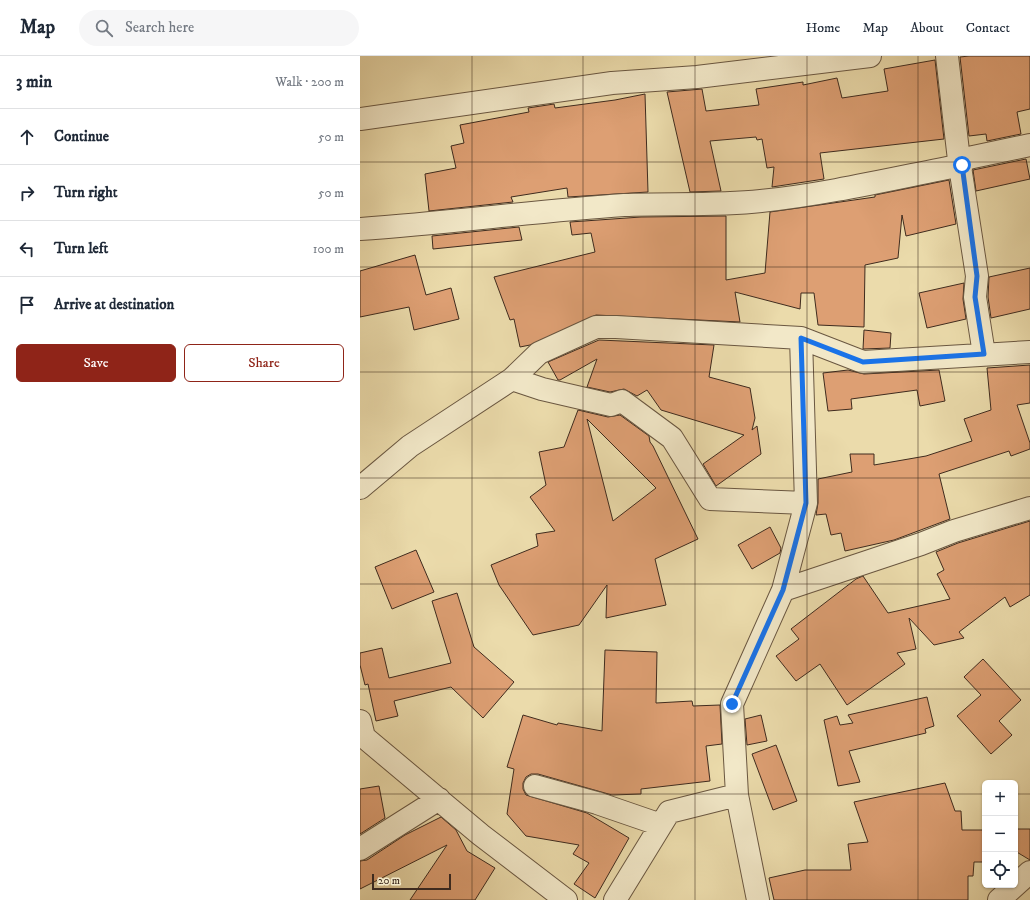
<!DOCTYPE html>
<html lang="en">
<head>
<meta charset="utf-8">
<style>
	:root { --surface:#fff; --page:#f6f6f7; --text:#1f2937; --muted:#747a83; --line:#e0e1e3; --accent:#8f2418 }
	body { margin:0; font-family:"IM FELL DW Pica",serif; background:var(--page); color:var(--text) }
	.controls { position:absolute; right:12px; bottom:12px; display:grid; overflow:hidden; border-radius:6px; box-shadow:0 1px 3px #0004 }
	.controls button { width:36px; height:36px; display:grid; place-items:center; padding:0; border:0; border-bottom:1px solid var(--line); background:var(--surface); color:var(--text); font:20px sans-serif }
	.scale { position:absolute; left:12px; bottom:10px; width:79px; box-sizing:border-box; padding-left:4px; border:2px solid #3f2b1e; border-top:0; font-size:11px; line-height:14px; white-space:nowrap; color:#3f2b1e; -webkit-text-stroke:3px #f2e8c8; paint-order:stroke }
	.stop { position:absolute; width:12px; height:12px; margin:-9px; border:3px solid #1a73e8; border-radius:50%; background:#fff }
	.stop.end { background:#1a73e8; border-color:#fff; box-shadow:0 1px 4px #0008 }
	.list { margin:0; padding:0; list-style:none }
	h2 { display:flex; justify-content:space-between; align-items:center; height:52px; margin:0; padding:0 16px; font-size:17px }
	h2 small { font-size:13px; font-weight:400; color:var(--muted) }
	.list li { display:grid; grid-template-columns:26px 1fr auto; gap:12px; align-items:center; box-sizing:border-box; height:56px; padding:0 16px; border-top:1px solid var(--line) }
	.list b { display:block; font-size:15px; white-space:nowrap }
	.list em { font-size:13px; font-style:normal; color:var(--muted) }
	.actions { display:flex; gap:8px; padding:12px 16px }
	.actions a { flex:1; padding:9px 0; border:1px solid var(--accent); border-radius:6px; text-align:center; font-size:14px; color:var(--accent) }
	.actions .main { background:var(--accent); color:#fff }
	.icon { flex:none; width:22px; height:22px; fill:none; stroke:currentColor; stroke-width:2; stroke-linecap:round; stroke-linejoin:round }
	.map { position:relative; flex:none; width:670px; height:844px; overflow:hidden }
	header { display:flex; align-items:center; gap:24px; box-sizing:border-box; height:56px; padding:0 20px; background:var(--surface); border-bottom:1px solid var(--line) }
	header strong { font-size:19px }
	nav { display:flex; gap:22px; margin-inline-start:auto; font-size:14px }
	.search { width:280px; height:36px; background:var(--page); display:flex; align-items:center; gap:10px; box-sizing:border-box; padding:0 14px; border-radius:22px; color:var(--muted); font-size:15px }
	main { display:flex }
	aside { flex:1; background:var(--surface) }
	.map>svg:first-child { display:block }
	.building { fill:#dd9f73; stroke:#3f2b1e; fill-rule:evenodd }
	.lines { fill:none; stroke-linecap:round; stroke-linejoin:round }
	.street-casing { stroke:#6a5741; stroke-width:24 }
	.street { stroke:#f2e8c8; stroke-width:22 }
	.route { stroke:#1a73e8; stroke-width:5 }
	.grid { fill:none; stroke:#3f2b1e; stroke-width:1; stroke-opacity:0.55 }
</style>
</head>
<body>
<header>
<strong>Map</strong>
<div class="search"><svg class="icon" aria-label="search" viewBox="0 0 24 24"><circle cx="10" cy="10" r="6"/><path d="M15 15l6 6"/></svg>Search here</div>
<nav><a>Home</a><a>Map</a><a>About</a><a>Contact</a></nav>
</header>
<main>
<aside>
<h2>3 min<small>Walk · 200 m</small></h2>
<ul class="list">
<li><svg class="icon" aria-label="ahead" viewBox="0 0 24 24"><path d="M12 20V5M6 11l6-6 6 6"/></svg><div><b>Continue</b></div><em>50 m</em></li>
<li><svg class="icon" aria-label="right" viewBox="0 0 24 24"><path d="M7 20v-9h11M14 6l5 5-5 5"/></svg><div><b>Turn right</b></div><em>50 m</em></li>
<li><svg class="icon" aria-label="left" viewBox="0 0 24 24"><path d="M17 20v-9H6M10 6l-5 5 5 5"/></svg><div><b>Turn left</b></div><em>100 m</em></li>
<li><svg class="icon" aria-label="arrive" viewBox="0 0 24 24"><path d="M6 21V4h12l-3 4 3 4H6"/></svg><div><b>Arrive at destination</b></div></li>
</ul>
<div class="actions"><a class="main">Save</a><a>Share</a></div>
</aside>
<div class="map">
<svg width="670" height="844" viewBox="0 0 670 844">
	<rect width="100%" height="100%" fill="#ebdbab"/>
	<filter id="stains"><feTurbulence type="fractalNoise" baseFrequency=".005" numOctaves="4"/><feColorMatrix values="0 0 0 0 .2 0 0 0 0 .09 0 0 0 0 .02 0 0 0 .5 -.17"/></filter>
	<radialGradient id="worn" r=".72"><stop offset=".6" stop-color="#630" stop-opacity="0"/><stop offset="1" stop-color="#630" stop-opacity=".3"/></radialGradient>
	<!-- building -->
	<path class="building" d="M609 0H670V53L657 56 661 78 627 85 626 78 609 80 600 1Z
		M575 4 584 83 460 97 464 123 412 131 414 111 407 112 402 83 397 84 396 81 350 85 361 135 330 136 307 36 342 33 346 55 399 49 396 33 443 26V29L477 22 482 42 528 35 524 13Z
		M285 38 288 136 208 141 207 132 151 141 153 146 69 155 65 118 96 112 91 90 104 87 100 69 169 56 168 52 194 48 195 52 255 44Z
		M666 103 670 123 616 135 613 114Z
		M589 124 596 168 546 180 542 159 538 202 505 209 504 271 458 269 454 237H441L440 253 375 236 380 266 236 259 170 289 160 291 154 263 150 264 134 221 235 196 231 177 212 179 210 166 281 161 366 160V224L405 217 410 156 515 141V139Z
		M159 171 162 184 73 193 72 180Z
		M55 199 66 239 91 232 99 263 54 274 49 251 0 261V215Z
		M670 212V253L631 262 628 241 629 221Z
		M604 227 603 243 606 263 567 272 559 237Z
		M504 274 531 277 530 292 503 293Z
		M239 284 354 289 349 321 390 332 395 362 392 374 397 370 401 398 356 430 343 408 384 379 301 354 287 334 277 340 264 333 250 336 227 331 237 303 200 324H198L188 306Z
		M670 309V347L657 349 670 387V393L651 400 649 395 579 418 590 463 534 484 485 495 481 477 471 479 466 458 456 459 458 447V423L492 416 490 398H514V409L566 400 612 385 604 363 631 354 627 312Z
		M488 314 504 318 579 314 585 345 560 350 557 334 491 343 492 353 468 355 463 317Z
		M218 354 248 361 260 359 289 380 290 386 293 390 338 483 295 503 306 549 246 562 247 529 219 569 173 579 139 529 131 509 178 490 176 478 195 475 170 441 186 429 179 396 204 391ZM227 363 296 432 253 465Z
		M670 465V539L650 551 645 541 599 576 604 582 574 589 549 562 556 593 537 597 545 608 487 649 460 608 436 625 416 600 439 583 431 573 496 523 503 520 528 557 590 543 577 518 584 514 576 496 598 487Z
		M410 471 421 492 420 497 392 513 378 489Z
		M56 494 74 536 32 553 15 511Z
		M97 537 114 591 154 626 123 662 91 631 34 645 38 660 16 665 8 628 5 629 0 609V597L22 592 29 622 91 607 72 545Z
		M245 594 297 596 296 647 332 645 333 650 360 649 362 688 346 690 350 725 281 733V738L252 739 178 718H171L166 721 163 727V733L166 739 227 757 269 782 235 842 214 828 229 807 213 798 219 789 166 780 147 758 154 713 147 711 163 659 197 669 198 667 242 675Z
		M623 603 661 644 639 665 652 679 631 698 597 660 621 639 604 621Z
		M567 641 574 670 565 673 566 677 489 695 500 726 478 730 464 664 477 660 480 669 493 667 488 659Z
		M401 659 407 685 387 689 385 663Z
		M416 689 437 745 413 754 392 698Z
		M585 727 595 755H601L602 774H625V806H614L613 820H608V844H414L409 822 445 814H491L488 788 508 786 494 746Z
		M19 730 25 762 0 778V733Z
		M81 761 96 774 107 795 135 812 115 844H50L87 789 0 833V805L7 804 45 779Z
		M655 773H670V804L655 795Z"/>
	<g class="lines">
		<!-- street casing -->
		<g class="street-casing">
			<path id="street" d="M587 0 599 104 617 220 615 241 624 298
				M0 63 252 27 337 21 510 0
				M599 104 670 89
				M0 173C88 167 176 155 264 149 309 147 355 150 401 145 468 138 535 122 602 109
				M152 323 182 333 251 349 262 345 312 382 350 443 446 447
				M0 432 50 390 152 323 179 297 236 271H256L441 282 503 306 670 296
				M423 534 561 488 594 475 670 452
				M0 665 4 681 121 779 206 844
				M175 730 237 747 301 769
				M0 793 79 743
				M255 844 309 756 377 739
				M398 844 377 739 372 648 423 534 446 447 441 282
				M639 844 670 816"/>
		</g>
		<!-- street -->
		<use href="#street" class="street"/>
	</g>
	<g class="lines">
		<!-- route -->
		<path class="route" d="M372 648 423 534 446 447 441 282 503 306 624 298 615 241 617 220 602 109"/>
	</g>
	<!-- grid -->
	<path class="grid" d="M112 0V844M223 0V844M335 0V844M447 0V844M558 0V844M0 106H670M0 211H670M0 316H670M0 422H670M0 528H670M0 633H670M0 738H625M655 738H670"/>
	<rect width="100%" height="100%" filter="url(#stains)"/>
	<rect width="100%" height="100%" fill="url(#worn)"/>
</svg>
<div class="controls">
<button>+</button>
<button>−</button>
<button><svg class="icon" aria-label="locate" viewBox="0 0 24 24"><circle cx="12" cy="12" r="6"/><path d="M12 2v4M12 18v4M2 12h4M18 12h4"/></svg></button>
</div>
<div class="scale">20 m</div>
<div class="stop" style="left:602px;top:109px"></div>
<div class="stop end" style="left:372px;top:648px"></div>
</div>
</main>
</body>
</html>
